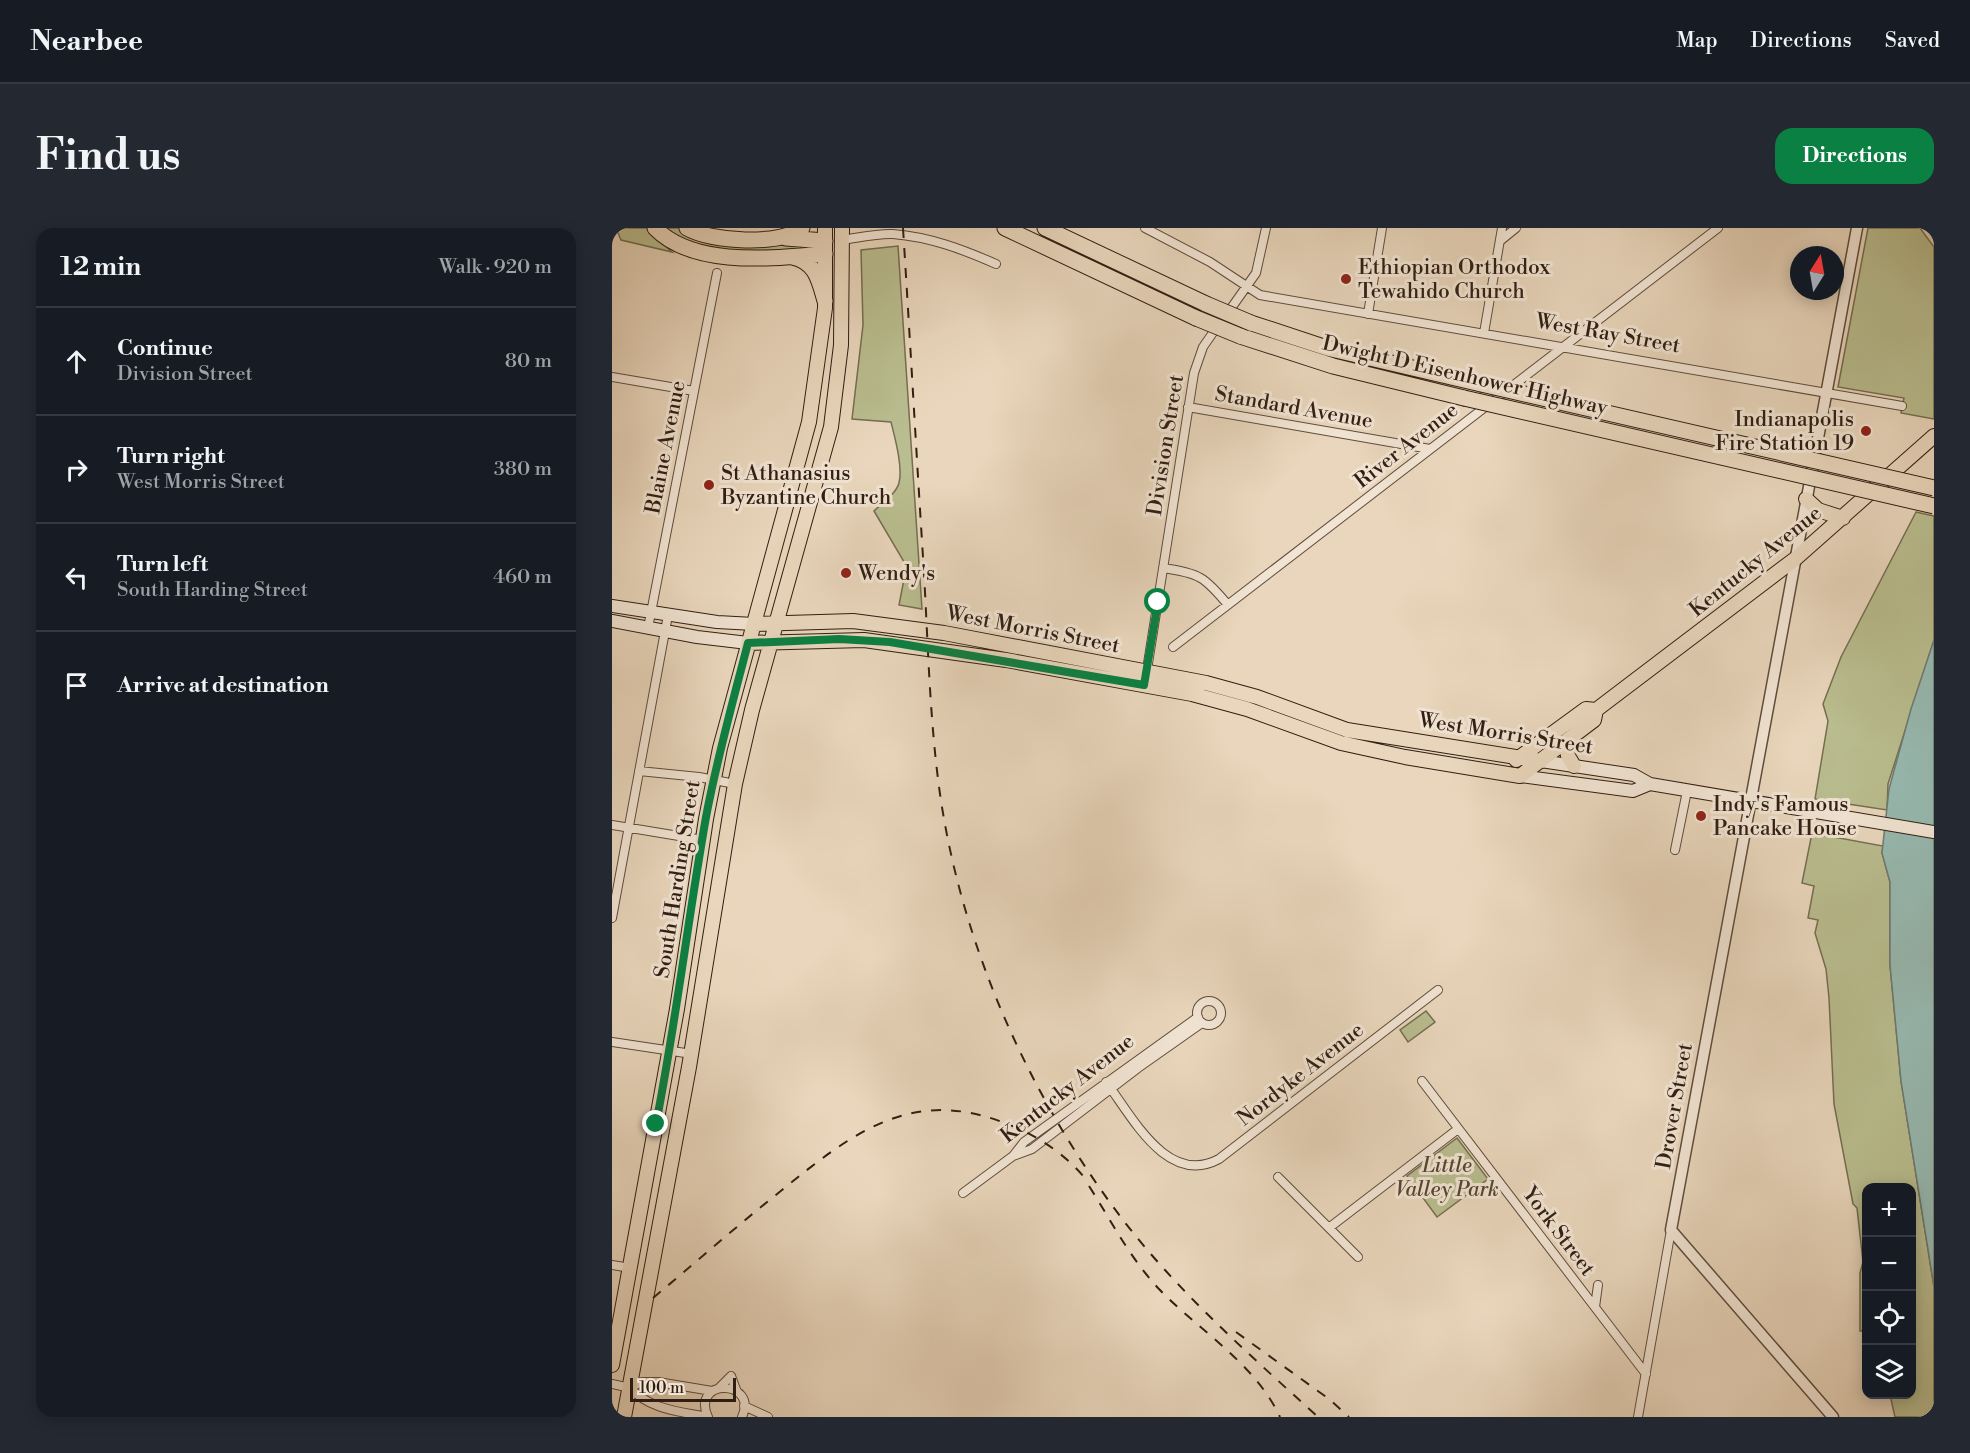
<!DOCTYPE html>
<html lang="en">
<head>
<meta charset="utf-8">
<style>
	:root { --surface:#171b24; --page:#242831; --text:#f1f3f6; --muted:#9ea1a6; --line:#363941; --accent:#0b8043 }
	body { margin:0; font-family:"Libre Bodoni",serif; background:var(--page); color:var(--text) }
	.controls { position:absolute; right:18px; bottom:18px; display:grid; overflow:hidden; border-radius:12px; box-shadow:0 3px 15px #0003 }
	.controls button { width:54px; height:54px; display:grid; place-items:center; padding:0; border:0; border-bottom:2px solid var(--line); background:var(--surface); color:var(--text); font:30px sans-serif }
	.compass { position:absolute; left:1178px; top:18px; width:54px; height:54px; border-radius:50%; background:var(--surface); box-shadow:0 3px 15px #0003; rotate:11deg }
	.scale { position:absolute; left:18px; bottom:15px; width:106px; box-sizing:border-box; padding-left:6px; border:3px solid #311e13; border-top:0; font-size:16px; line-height:21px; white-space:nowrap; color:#311e13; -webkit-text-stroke:4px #f1e4d3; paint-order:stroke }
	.stop { position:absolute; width:18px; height:18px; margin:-14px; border:4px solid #0b8043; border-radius:50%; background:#fff }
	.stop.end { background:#0b8043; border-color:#fff; box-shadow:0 2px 6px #0008 }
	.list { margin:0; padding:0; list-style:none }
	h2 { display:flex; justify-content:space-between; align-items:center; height:78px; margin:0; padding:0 24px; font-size:26px }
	h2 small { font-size:20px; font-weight:400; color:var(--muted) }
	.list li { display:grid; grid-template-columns:39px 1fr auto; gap:18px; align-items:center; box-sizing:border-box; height:108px; padding:0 24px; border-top:2px solid var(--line) }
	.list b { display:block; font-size:22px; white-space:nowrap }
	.list p { margin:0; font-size:20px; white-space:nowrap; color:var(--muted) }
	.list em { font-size:20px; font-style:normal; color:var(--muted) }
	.icon { flex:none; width:33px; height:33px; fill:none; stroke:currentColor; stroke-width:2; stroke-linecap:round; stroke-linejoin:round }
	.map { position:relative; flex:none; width:1322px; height:1189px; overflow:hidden; border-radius:18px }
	header { display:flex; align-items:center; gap:36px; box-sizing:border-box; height:84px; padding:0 30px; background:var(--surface); border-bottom:2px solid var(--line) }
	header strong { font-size:28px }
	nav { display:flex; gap:33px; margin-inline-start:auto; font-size:21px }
	.intro { display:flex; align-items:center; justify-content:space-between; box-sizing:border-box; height:144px; padding:0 36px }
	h1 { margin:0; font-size:42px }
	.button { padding:15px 27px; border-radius:18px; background:var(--accent); color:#fff; font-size:21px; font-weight:700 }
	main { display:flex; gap:36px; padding:0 36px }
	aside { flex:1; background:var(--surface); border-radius:18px; box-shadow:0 3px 15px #0003 }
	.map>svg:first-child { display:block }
	.green { fill:#b9bd8f; stroke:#756e51; stroke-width:1.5 }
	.water { fill:#97b9b0; stroke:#6e7b71; stroke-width:1.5 }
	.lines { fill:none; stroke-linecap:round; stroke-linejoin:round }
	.minor-casing { stroke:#5f4c3d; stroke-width:10 }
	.tertiary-casing { stroke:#5f4c3d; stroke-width:13 }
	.secondary-casing { stroke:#311e13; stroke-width:14 }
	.primary-casing { stroke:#311e13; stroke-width:16 }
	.motorway-casing { stroke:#311e13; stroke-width:17 }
	.minor { stroke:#f1e4d3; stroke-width:8 }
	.tertiary { stroke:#f1e4d3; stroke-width:10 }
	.secondary { stroke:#f1e4d3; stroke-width:12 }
	.primary { stroke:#e9d6bc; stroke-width:14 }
	.motorway { stroke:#e9d6bc; stroke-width:15 }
	.rail { stroke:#311e13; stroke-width:2; stroke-dasharray:10 10; stroke-linecap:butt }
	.motorway-bridge-casing { stroke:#311e13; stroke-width:17; stroke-linecap:butt }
	.motorway-bridge { stroke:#e9d6bc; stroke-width:15 }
	.route { stroke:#0b8043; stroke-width:8 }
	.poi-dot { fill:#8f2418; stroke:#f1e4d3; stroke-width:2 }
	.labels { text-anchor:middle; stroke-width:6; stroke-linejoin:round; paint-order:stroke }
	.poi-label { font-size:21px; fill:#311e13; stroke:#f1e4d3; text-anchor:start }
	.street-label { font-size:21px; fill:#311e13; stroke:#f1e4d3 }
	.park-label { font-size:21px; font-style:italic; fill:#534632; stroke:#f1e4d3 }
</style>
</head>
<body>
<header>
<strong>Nearbee</strong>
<nav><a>Map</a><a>Directions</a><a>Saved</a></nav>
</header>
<div class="intro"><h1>Find us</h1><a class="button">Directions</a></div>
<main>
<aside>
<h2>12 min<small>Walk · 920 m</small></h2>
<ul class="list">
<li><svg class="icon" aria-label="ahead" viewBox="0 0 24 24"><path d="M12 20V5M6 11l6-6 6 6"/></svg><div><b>Continue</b><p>Division Street</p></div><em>80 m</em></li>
<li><svg class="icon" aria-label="right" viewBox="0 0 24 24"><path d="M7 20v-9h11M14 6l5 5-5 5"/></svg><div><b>Turn right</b><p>West Morris Street</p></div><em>380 m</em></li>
<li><svg class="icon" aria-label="left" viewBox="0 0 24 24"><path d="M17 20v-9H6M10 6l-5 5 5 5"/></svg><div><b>Turn left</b><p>South Harding Street</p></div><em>460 m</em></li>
<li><svg class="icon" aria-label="arrive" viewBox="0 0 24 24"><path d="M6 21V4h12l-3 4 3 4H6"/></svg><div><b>Arrive at destination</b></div></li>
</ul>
</aside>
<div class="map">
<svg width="1322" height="1189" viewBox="0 0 1322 1189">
	<rect width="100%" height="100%" fill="#e9d6bc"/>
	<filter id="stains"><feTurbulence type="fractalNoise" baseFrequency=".00333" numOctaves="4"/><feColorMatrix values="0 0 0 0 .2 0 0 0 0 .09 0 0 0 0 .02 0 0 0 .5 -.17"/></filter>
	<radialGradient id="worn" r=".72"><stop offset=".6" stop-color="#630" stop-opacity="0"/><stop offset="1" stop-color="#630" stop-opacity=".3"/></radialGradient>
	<!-- green -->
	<path class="green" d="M4 0H34L60 24 9 12Z
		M48 0H67C96 25 141 17 177 17L189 18 190 22 93 23Z
		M1256 0H1308L1322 19V191L1289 185 1292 170 1226 159Z
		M286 18 310 381 287 377 294 341 291 332 262 283C270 275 284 266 287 255 291 239 283 210 279 194L240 191 251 97 249 22Z
		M1304 284 1322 288V412L1276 556 1275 582 1203 571 1216 493 1211 476 1229 429Z
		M1200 605 1271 618 1270 625 1278 654V737L1289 853 1322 1059V1189H1283L1278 1167 1300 1166V960H1254V1103H1248V1045L1251 1034 1245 980 1241 976 1222 876 1217 770 1214 741 1203 705 1206 692 1196 690 1202 658 1190 655Z
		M814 783 823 794 796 814 788 802Z
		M845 910 876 951 825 989 795 948Z"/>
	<!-- water -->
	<path class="water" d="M1322 412V1059L1289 853 1278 737V654L1270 625 1277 561 1299 481Z"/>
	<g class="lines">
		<!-- minor casing -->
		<g class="minor-casing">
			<path id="minor" d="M533 0 598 34 648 67 1290 178
				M230 12C246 10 265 5 281 6 318 9 350 21 384 36
				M888 13 904 0
				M615 86 644 45 654 0
				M756 86 770 0
				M872 105 890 0
				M0 149 82 163
				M576 179 818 221
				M551 340C587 345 593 349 616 377
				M36 400 105 45
				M561 419 1106 0
				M534 448 582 145 591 119 607 96
				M27 543 87 549 123 556
				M0 597 91 612
				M1063 622 1075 563
				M0 690 56 387
				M585 785a12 12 0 1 1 24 0a12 12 0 1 1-24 0Z
				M0 814 80 826
				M810 853 1034 1146
				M494 854C520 888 555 959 607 931L826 762
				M401 928 420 921 526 840 590 795
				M666 949 746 1029
				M351 965 401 928 412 914 586 789
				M718 999 846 901
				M0 1037 18 1040
				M983 1079 986 1057
				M0 1156 18 1160 30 1154H46L100 1163
				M18 1160C39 1182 66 1183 95 1189
				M107 1160 119 1148 125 1164
				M132 1178 156 1189
				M96 1189C78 1150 147 1151 130 1189
				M1026 1189 1059 1002"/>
		</g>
		<!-- tertiary casing -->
		<g class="tertiary-casing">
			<path id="tertiary" d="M1221 1189 1059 1002 1245 0"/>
		</g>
		<!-- secondary casing -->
		<g class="secondary-casing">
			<path id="secondary" d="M0 378 105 394 142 396
				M0 393 85 409 136 415
				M929 533 1022 547 1038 556 1322 604
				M908 548 1021 563 1038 556"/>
		</g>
		<!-- primary casing -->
		<g class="primary-casing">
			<path id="primary" d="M1194 271 1206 282 1231 290
				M142 396 241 393 332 405 594 455 645 469 735 502 929 533
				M136 415 252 412 394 432 580 466 635 481 729 515 793 529 908 548 982 492 984 482
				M954 514 956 528 962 538
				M904 532 974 481 984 482 1183 331 1322 208
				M0 1137 65 781 94 591 108 520 197 194 213 80V0
				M12 1189 77 839 123 556 140 482 219 199 229 117 230 0"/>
		</g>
		<!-- motorway casing -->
		<g class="motorway-casing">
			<path id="motorway" d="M43 0C82 40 161 30 213 26
				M75 0C99 14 168 18 190 0
				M393 0 584 90
				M433 0 594 76
				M174 10 213 13
				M180 29C204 34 207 52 213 73
				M639 95 715 120 869 156
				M628 108 721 138 852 170"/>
		</g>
		<!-- minor -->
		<use href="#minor" class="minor"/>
		<!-- tertiary -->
		<use href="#tertiary" class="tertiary"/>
		<!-- secondary -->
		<use href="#secondary" class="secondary"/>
		<!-- primary -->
		<use href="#primary" class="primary"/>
		<!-- motorway -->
		<use href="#motorway" class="motorway"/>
		<!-- rail -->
		<path class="rail" d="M291 0C298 110 304 220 311 329 316 408 317 488 328 566 350 719 418 870 511 992 568 1066 638 1127 706 1189
			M477 958C500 994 516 1027 546 1060 586 1102 643 1135 668 1189
			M41 1070C84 1034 126 997 170 962 238 907 298 859 390 894 421 905 451 924 472 949
			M624 1104 717 1171 737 1189"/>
		<!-- motorway-bridge casing -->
		<g class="motorway-bridge-casing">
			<path id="motorway-bridge" d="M594 76 639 95
				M584 90 628 108
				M869 156 1322 260
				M852 170 1322 278"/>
		</g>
		<!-- motorway-bridge -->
		<use href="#motorway-bridge" class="motorway-bridge"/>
	</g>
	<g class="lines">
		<!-- route -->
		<path class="route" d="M44 896C64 794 76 691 94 589 105 530 121 473 136 415L227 411 278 414 532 457 546 374"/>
	</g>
	<!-- markers -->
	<g class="poi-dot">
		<circle cx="734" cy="51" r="6"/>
		<circle cx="1254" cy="203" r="6"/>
		<circle cx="97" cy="257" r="6"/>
		<circle cx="234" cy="345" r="6"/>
		<circle cx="1089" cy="588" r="6"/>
	</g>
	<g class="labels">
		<!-- poi labels -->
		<g class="poi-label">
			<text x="746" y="46">Ethiopian Orthodox<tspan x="746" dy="24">Tewahido Church</tspan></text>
			<text x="1242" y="198" text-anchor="end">Indianapolis<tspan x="1242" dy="24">Fire Station 19</tspan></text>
			<text x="109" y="252">St Athanasius<tspan x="109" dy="24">Byzantine Church</tspan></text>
			<text x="246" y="352">Wendy's</text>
			<text x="1101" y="583">Indy's Famous<tspan x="1101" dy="24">Pancake House</tspan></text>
		</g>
		<!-- street labels -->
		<g class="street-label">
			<text transform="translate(996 105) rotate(10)" y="7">West Ray Street</text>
			<text transform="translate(853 147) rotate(13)" y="7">Dwight D Eisenhower Highway</text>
			<text transform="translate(682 179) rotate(10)" y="7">Standard Avenue</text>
			<text transform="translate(553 217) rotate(-81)" y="7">Division Street</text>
			<text transform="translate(794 217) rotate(-38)" y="7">River Avenue</text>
			<text transform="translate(53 219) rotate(-79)" y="7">Blaine Avenue</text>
			<text transform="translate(1143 333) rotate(-39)" y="7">Kentucky Avenue</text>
			<text transform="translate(421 401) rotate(11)" y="7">West Morris Street</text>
			<text transform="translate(894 505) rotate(9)" y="7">West Morris Street</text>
			<text transform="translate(65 651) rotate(-81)" y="7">South Harding Street</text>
			<text transform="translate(688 846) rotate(-38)" y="7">Nordyke Avenue</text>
			<text transform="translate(455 860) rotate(-38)" y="7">Kentucky Avenue</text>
			<text transform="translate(1062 878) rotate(-80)" y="7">Drover Street</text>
			<text transform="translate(947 1003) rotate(53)" y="7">York Street</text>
		</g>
		<!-- park labels -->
		<g class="park-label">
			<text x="835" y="944">Little<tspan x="835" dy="24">Valley Park</tspan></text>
		</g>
	</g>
	<rect width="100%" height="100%" filter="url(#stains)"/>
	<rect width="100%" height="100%" fill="url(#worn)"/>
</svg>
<div class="controls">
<button>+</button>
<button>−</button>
<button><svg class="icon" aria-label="locate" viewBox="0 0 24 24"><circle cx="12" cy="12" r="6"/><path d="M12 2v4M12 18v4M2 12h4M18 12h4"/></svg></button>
<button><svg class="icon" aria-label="layers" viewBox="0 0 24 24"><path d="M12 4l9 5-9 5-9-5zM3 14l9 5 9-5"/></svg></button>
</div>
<svg class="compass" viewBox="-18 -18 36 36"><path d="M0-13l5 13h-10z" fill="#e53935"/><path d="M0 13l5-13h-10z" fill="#9ea1a6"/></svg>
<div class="scale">100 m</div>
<div class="stop" style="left:546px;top:374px"></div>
<div class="stop end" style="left:44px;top:896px"></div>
</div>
</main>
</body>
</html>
